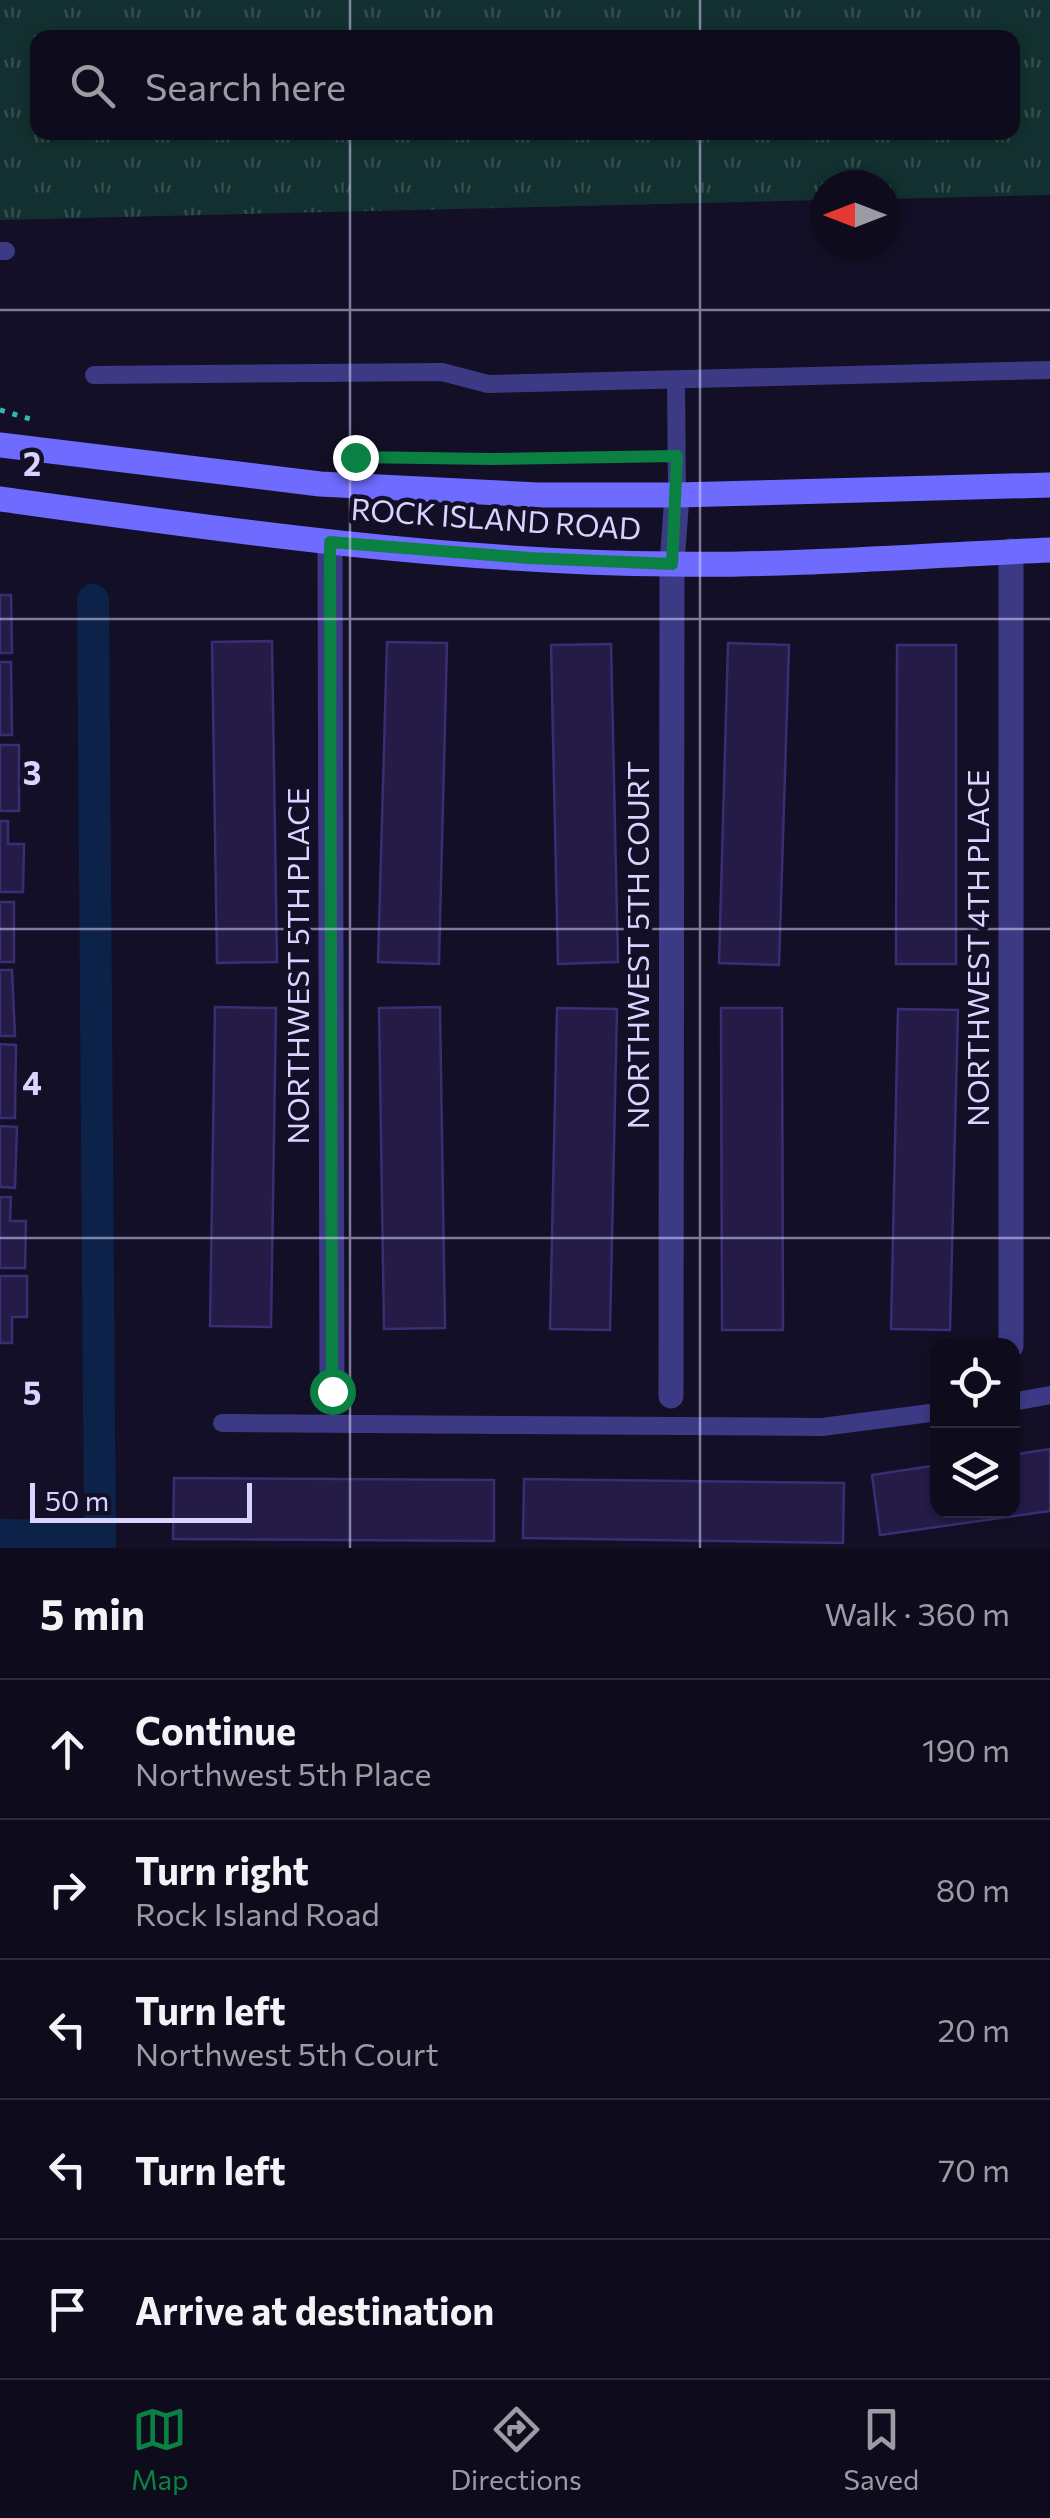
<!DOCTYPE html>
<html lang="en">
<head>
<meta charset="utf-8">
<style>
	:root { --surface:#0e0b1c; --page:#1c1929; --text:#f1f3f6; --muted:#9b9ba3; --line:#2e2b3b; --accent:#0b8043 }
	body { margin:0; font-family:Commissioner,sans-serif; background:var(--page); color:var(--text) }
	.controls { position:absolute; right:30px; bottom:30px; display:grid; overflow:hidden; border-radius:20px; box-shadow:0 2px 8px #0004 }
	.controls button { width:90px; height:90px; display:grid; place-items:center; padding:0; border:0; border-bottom:2px solid var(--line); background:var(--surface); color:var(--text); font:50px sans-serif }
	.compass { position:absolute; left:810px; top:170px; width:90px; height:90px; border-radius:50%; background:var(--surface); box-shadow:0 2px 8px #0004; rotate:270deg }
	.scale { position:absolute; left:30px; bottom:25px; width:222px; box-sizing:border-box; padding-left:10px; border:5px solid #d9d4ff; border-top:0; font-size:28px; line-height:35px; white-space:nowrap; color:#d9d4ff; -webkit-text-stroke:8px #130f26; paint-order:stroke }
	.stop { position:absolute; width:30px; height:30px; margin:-22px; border:8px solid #0b8043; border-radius:50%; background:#fff }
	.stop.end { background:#0b8043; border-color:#fff; box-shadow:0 2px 10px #0008 }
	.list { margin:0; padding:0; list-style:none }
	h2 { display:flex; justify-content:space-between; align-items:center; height:130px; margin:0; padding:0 40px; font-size:42px }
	h2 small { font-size:32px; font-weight:400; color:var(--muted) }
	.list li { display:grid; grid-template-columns:65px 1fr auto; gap:30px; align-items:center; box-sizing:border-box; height:140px; padding:0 40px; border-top:2px solid var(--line) }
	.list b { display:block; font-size:38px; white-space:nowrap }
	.list p { margin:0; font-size:32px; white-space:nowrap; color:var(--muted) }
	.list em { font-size:32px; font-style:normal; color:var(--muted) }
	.icon { flex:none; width:55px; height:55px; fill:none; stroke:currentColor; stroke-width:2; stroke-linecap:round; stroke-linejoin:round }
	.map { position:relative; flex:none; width:1050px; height:1548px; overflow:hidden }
	.search { position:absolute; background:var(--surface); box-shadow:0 2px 8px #0004; left:30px; right:30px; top:30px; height:110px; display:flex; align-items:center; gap:25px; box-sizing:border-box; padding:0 35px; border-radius:20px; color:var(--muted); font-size:38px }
	.sheet { height:830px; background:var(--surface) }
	nav { display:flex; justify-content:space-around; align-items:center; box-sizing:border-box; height:140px; border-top:2px solid var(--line); background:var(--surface); font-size:28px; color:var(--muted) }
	nav a { display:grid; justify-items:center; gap:5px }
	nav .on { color:var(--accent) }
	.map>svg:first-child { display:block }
	.grass { fill:url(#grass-tufts); fill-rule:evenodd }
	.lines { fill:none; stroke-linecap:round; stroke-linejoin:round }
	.canal { stroke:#0c2248; stroke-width:32 }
	.building { fill:#241b47; stroke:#3b2d73; stroke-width:2.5 }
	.path { stroke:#2fb8b0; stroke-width:5; stroke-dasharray:5 8; stroke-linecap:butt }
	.lane { stroke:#3d3a85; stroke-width:18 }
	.street { stroke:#3d3a85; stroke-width:25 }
	.secondary { stroke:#6f6bff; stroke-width:25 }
	.route { stroke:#0b8043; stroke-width:12 }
	.grid { fill:none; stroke:#d9d4ff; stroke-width:2.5; stroke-opacity:0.55 }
	.labels { text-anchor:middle; stroke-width:9; stroke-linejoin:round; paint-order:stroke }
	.street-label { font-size:30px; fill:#d9d4ff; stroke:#130f26 }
	.grid-label { font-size:32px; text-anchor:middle; font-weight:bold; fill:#d9d4ff; stroke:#130f26; stroke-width:9; stroke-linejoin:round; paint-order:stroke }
</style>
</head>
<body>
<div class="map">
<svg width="1050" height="1548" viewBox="0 0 1050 1548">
	<defs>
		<pattern id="grass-tufts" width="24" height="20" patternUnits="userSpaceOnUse" patternTransform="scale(2.5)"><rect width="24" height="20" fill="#12302f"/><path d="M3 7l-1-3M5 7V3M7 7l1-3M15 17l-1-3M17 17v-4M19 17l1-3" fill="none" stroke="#344d4e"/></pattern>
	</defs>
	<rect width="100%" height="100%" fill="#130f26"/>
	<!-- grass -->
	<path class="grass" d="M0 0H1050V195L885 199V185H825V200L0 220ZM38 38H1012V132H38Z"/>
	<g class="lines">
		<!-- canal -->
		<path class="canal" d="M93 600 100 1548
			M0 1535 100 1536"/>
	</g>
	<!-- building -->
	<path class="building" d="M0 595H11L12 653H0Z
		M272 641 277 962 217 963 212 642Z
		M387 642 447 643 439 964 378 962Z
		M728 643 789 645 779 965 719 963Z
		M611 644 618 962 558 964 551 645Z
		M897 645H956V964H896Z
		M0 662H11L12 735H0Z
		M0 745H19V811H0Z
		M0 821H8V844H24L23 892H0Z
		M0 902H14V962H0Z
		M0 970H12L15 1036H0Z
		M215 1007 276 1008 271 1327 210 1326Z
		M440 1007 445 1328 384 1329 379 1008Z
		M557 1008 617 1009 610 1330 550 1329Z
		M721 1008H782L783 1330H722Z
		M898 1009 958 1010 950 1330 891 1329Z
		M0 1044 16 1045 15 1118H0Z
		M0 1126 17 1127 15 1188 0 1187Z
		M0 1197H11L10 1221H26L25 1268H0Z
		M0 1276H27V1317H12V1343H0Z
		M1050 1449V1511L880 1535 872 1475 938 1465V1510H1012V1455Z
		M174 1478 494 1480V1541L173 1539Z
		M524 1479 844 1483 843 1543 523 1538Z"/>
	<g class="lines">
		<!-- path -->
		<path class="path" d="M0 410 30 419
			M399 458 653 457"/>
		<!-- lane -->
		<path class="lane" d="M0 251H6
			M94 375 442 372 488 384 1050 370
			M676 380 677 495
			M1012 1402 1050 1395
			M222 1423 822 1427 938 1412"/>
		<!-- street -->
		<path class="street" d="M330 542 332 1391
			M1011 551V1346
			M671 1396 672 564 677 495"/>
		<!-- secondary -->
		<path class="secondary" d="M0 445 320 484 538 495H677L1050 485
			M0 499C222 530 446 562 671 564 797 566 924 555 1050 550"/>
	</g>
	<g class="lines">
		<!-- route -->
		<path class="route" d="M332 1391 330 542 529 558 672 564 677 456 492 459 355 457"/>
	</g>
	<!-- grid -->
	<path class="grid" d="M350 0V38M700 0V38M350 132V1548M700 132V1548M0 310H1050M0 619H1050M0 929H1050M0 1238H1050"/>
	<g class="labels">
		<!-- street labels -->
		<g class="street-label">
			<text transform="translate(496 520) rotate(4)" y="10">ROCK ISLAND ROAD</text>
			<text transform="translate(639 945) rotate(-90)" y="10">NORTHWEST 5TH COURT</text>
			<text transform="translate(979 948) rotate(-90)" y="10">NORTHWEST 4TH PLACE</text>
			<text transform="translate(299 966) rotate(-90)" y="10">NORTHWEST 5TH PLACE</text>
		</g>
	</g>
	<g class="grid-label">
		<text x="32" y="476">2</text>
		<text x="32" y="785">3</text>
		<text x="32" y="1095">4</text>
		<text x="32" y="1405">5</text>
	</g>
</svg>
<div class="controls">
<button><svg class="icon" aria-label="locate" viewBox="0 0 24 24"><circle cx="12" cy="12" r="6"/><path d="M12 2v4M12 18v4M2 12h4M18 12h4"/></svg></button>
<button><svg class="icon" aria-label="layers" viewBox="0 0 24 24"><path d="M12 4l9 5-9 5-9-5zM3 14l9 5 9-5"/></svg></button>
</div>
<svg class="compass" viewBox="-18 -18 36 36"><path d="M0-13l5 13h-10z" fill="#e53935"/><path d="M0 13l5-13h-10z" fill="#9b9ba3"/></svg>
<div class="scale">50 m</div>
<div class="stop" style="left:332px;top:1391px"></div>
<div class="stop end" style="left:355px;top:457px"></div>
<div class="search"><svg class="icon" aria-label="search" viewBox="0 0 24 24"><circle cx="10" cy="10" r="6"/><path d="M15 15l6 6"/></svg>Search here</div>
</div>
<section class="sheet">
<h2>5 min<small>Walk · 360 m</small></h2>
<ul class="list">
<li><svg class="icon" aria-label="ahead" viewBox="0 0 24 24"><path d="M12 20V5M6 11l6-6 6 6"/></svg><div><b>Continue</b><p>Northwest 5th Place</p></div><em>190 m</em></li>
<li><svg class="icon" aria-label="right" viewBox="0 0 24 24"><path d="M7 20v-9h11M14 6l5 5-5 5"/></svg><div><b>Turn right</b><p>Rock Island Road</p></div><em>80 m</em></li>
<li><svg class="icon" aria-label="left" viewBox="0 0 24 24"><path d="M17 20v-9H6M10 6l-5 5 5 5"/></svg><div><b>Turn left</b><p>Northwest 5th Court</p></div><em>20 m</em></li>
<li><svg class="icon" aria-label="left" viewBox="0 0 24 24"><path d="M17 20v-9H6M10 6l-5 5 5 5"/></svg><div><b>Turn left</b></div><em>70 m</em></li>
<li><svg class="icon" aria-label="arrive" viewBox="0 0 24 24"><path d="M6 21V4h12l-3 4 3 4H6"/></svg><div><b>Arrive at destination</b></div></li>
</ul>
</section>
<nav>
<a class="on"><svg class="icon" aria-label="map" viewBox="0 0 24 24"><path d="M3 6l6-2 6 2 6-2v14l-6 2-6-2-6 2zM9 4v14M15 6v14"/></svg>Map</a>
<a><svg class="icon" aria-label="directions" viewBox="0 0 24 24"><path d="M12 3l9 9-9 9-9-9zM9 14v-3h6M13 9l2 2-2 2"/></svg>Directions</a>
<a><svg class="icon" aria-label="saved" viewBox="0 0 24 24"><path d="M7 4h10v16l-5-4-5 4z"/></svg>Saved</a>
</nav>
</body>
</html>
